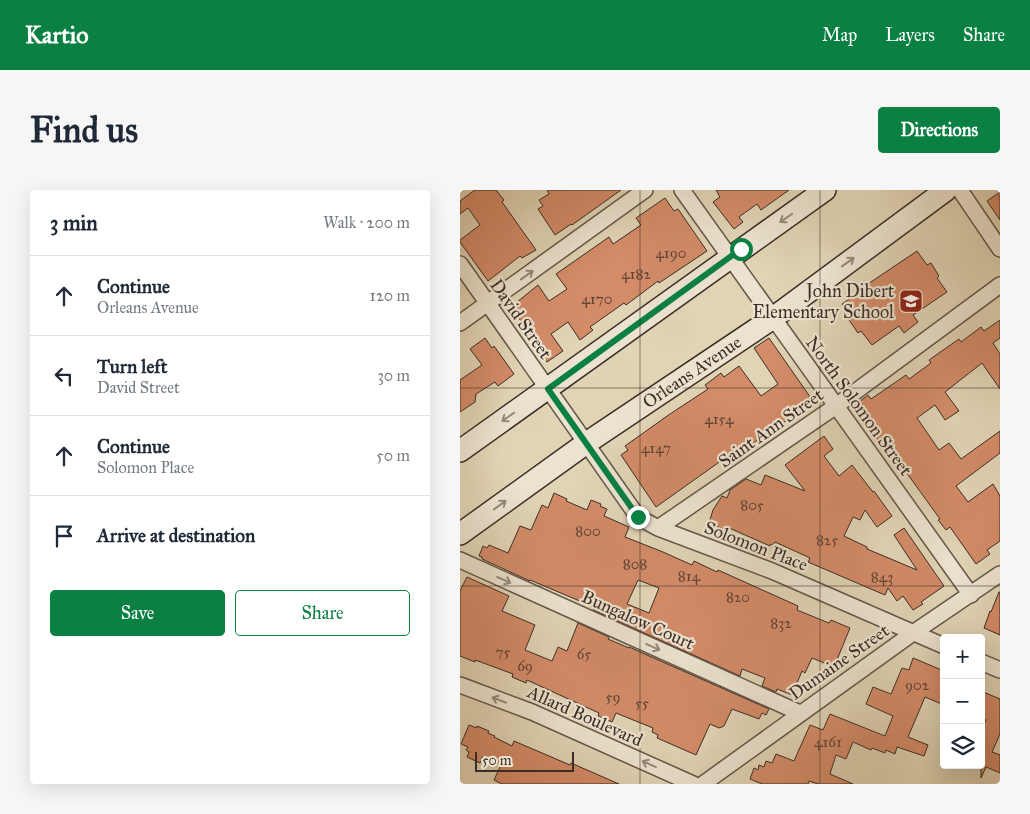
<!DOCTYPE html>
<html lang="en">
<head>
<meta charset="utf-8">
<style>
	:root { --surface:#fff; --page:#f6f6f7; --text:#1f2937; --muted:#747a83; --line:#e0e1e3; --accent:#0b8043 }
	body { margin:0; font-family:"IM FELL Great Primer",serif; background:var(--page); color:var(--text) }
	.controls { position:absolute; right:15px; bottom:15px; display:grid; overflow:hidden; border-radius:5px; box-shadow:0 5px 20px #0002 }
	.controls button { width:45px; height:45px; display:grid; place-items:center; padding:0; border:0; border-bottom:1px solid var(--line); background:var(--surface); color:var(--text); font:25px sans-serif }
	.scale { position:absolute; left:15px; bottom:12px; width:99px; box-sizing:border-box; padding-left:5px; border:2px solid #3b2d27; border-top:0; font-size:14px; line-height:18px; white-space:nowrap; color:#3b2d27; -webkit-text-stroke:4px #ece3cf; paint-order:stroke }
	.stop { position:absolute; width:15px; height:15px; margin:-11px; border:4px solid #0b8043; border-radius:50%; background:#fff }
	.stop.end { background:#0b8043; border-color:#fff; box-shadow:0 1px 5px #0008 }
	.list { margin:0; padding:0; list-style:none }
	h2 { display:flex; justify-content:space-between; align-items:center; height:65px; margin:0; padding:0 20px; font-size:21px }
	h2 small { font-size:16px; font-weight:400; color:var(--muted) }
	.list li { display:grid; grid-template-columns:32px 1fr auto; gap:15px; align-items:center; box-sizing:border-box; height:80px; padding:0 20px; border-top:1px solid var(--line) }
	.list b { display:block; font-size:19px; white-space:nowrap }
	.list p { margin:0; font-size:16px; white-space:nowrap; color:var(--muted) }
	.list em { font-size:16px; font-style:normal; color:var(--muted) }
	.actions { display:flex; gap:10px; padding:15px 20px }
	.actions a { flex:1; padding:11px 0; border:1px solid var(--accent); border-radius:5px; text-align:center; font-size:18px; color:var(--accent) }
	.actions .main { background:var(--accent); color:#fff }
	.icon { flex:none; width:28px; height:28px; fill:none; stroke:currentColor; stroke-width:2; stroke-linecap:round; stroke-linejoin:round }
	.map { position:relative; flex:none; width:540px; height:594px; overflow:hidden; border-radius:5px }
	header { display:flex; align-items:center; gap:30px; box-sizing:border-box; height:70px; padding:0 25px; background:var(--accent); color:#fff }
	header strong { font-size:24px }
	nav { display:flex; gap:28px; margin-inline-start:auto; font-size:18px }
	.intro { display:flex; align-items:center; justify-content:space-between; box-sizing:border-box; height:120px; padding:0 30px }
	h1 { margin:0; font-size:35px }
	.button { padding:12px 22px; border-radius:5px; background:var(--accent); color:#fff; font-size:18px; font-weight:700 }
	main { display:flex; gap:30px; padding:0 30px }
	aside { flex:1; background:var(--surface); border-radius:5px; box-shadow:0 5px 20px #0002 }
	.map>svg:first-child { display:block }
	.building { fill:#d38b68; stroke:#3b2d27; fill-rule:evenodd }
	.lines { fill:none; stroke-linecap:round; stroke-linejoin:round }
	.street-casing { stroke:#64574a; stroke-width:18 }
	.secondary-casing { stroke:#3b2d27; stroke-width:24 }
	.street { stroke:#ece3cf; stroke-width:15 }
	.secondary { stroke:#ece3cf; stroke-width:21 }
	.oneway { stroke:#94887b }
	.route { stroke:#0b8043; stroke-width:6 }
	.grid { fill:none; stroke:#3b2d27; stroke-width:1; stroke-opacity:0.55 }
	.labels { text-anchor:middle; stroke-width:4.5; stroke-linejoin:round; paint-order:stroke }
	.number-label { font-size:15px; fill:#614437 }
	.poi-label { font-size:18px; fill:#3b2d27; stroke:#ece3cf; text-anchor:end }
	.street-label { font-size:18px; fill:#3b2d27; stroke:#ece3cf }
</style>
</head>
<body>
<header>
<strong>Kartio</strong>
<nav><a>Map</a><a>Layers</a><a>Share</a></nav>
</header>
<div class="intro"><h1>Find us</h1><a class="button">Directions</a></div>
<main>
<aside>
<h2>3 min<small>Walk · 200 m</small></h2>
<ul class="list">
<li><svg class="icon" aria-label="ahead" viewBox="0 0 24 24"><path d="M12 20V5M6 11l6-6 6 6"/></svg><div><b>Continue</b><p>Orleans Avenue</p></div><em>120 m</em></li>
<li><svg class="icon" aria-label="left" viewBox="0 0 24 24"><path d="M17 20v-9H6M10 6l-5 5 5 5"/></svg><div><b>Turn left</b><p>David Street</p></div><em>30 m</em></li>
<li><svg class="icon" aria-label="ahead" viewBox="0 0 24 24"><path d="M12 20V5M6 11l6-6 6 6"/></svg><div><b>Continue</b><p>Solomon Place</p></div><em>50 m</em></li>
<li><svg class="icon" aria-label="arrive" viewBox="0 0 24 24"><path d="M6 21V4h12l-3 4 3 4H6"/></svg><div><b>Arrive at destination</b></div></li>
</ul>
<div class="actions"><a class="main">Save</a><a>Share</a></div>
</aside>
<div class="map">
<svg width="540" height="594" viewBox="0 0 540 594">
	<rect width="100%" height="100%" fill="#e1d4b5"/>
	<filter id="stains"><feTurbulence type="fractalNoise" baseFrequency=".004" numOctaves="4"/><feColorMatrix values="0 0 0 0 .2 0 0 0 0 .09 0 0 0 0 .02 0 0 0 .5 -.17"/></filter>
	<radialGradient id="worn" r=".72"><stop offset=".6" stop-color="#630" stop-opacity="0"/><stop offset="1" stop-color="#630" stop-opacity=".3"/></radialGradient>
	<!-- building -->
	<path class="building" d="M15 0H36L44 10 42 12 76 60 62 68 60 66 28 91 0 52V50L20 35 8 18 0 24V11Z
		M87 0H161L112 35 111 34 95 45 78 19 83 16 79 10 89 4Z
		M256 0H329L301 20 297 14 279 27 283 32 274 39 253 12 260 7Z
		M540 2V30L527 11Z
		M205 8 214 21 218 19 247 61 199 93 198 91 166 115 164 113 130 137 133 140 120 150 108 132 91 144 103 161 87 172 61 136 63 134 51 117 78 95 89 111 107 99 96 84 149 47 153 54 181 35 176 28Z
		M457 61 467 75 471 73 479 86 477 88 487 102 453 125 458 132 444 143 439 136 412 155 401 141 398 143 389 130 392 129 382 114 406 98 405 96Z
		M540 130V148L533 153 540 164V199L522 173 485 202 499 221 485 230 475 215 457 228 479 260 489 253 501 269 540 241V263L496 296 508 312 533 294 540 306V351L527 360 530 364 516 374 490 337 486 340 478 330 480 329 446 282 444 284 440 278 438 280 432 272 433 271 394 216 408 205 411 209 446 185 449 189 471 173 469 170 499 149 501 152 521 137 524 141Z
		M25 148 32 158 34 156 54 184 38 196 35 192 16 204 15 212 0 222V190L22 175 10 159Z
		M309 148 353 211 323 233 322 232 291 255 290 253 274 264 272 263 196 317 161 265 168 260 165 256 210 224 248 199 245 195 261 183 264 187 279 176 301 206 318 194 294 158Z
		M364 246 373 259 364 266 379 286 392 275 413 302 414 301 432 326 417 337 405 320 400 330 393 327 384 346 407 357V359L457 380 434 345 444 338 484 396 461 412 463 414 453 420 443 406 437 411 428 398 425 405 348 372 350 368 315 352 313 355 311 354 310 356 267 337 265 340 249 333 253 320 262 306 267 308 270 300 286 289 301 295 305 285 345 301 325 275Z
		M94 303 107 309 106 311 127 320 131 310 141 314 140 316 147 319 144 326 169 337 165 347 203 362 232 375 234 371 257 382 258 380 338 416 337 420 369 433 371 430 390 438 374 477 352 468 345 483 342 481 332 505 317 499 316 502 302 496 305 488 282 479 280 486 133 420 134 417 70 390V391L22 369V367L19 366 23 356 27 358 29 355 48 363 60 336 71 340 82 315 88 318ZM178 390 199 398 189 423 167 414Z
		M7 387 49 406 42 421 75 435 65 460 92 471 98 457 107 461 118 433 149 447 148 449 169 458V457L309 519 306 525 302 523 299 529 272 519 264 536 259 538 250 534 236 565 197 548 198 545 192 542 193 538 156 523 152 532 138 526 139 523 67 490 66 493 52 487 53 484 18 471 15 470V472L0 466V401Z
		M539 402H540V445L524 438 530 421 531 422Z
		M453 468 484 481V515L465 507 448 547 468 555 464 566 437 557 435 564 426 560 425 563 412 558 411 560 393 552 386 569 376 565 370 584 393 594H358L349 591 348 594H302L290 589 294 578 298 580 299 575 304 577 306 571 312 573 316 564 334 571 350 535 363 540 370 524 425 546 433 526 406 514 413 497 431 504 442 478 449 480Z
		M521 501 540 509V544L532 562 540 565V583L526 577 521 588V541L526 530 521 528Z
		M9 535 17 538V536L29 541 28 543 35 546 34 547 52 556 54 551 110 575 111 573 159 594H42L34 590 41 575 22 567 20 573 7 567 9 562 6 560 8 557 1 554Z"/>
	<g class="lines">
		<!-- street casing -->
		<g class="street-casing">
			<path id="street" d="M222 0 511 405
				M500 0 540 59
				M0 74 178 327 198 338 312 381 484 456
				M0 133 185 0
				M198 338 376 216 540 95
				M0 370 340 523
				M521 472 540 480
				M0 495 72 522 233 594
				M243 594 453 443 540 384"/>
		</g>
		<!-- secondary casing -->
		<g class="secondary-casing">
			<path id="secondary" d="M0 261 365 0
				M0 344 125 254 313 128 486 0"/>
		</g>
		<!-- street -->
		<use href="#street" class="street"/>
		<!-- secondary -->
		<use href="#secondary" class="secondary"/>
	</g>
	<!-- one-way arrows -->
	<defs><path id="oneway-shaft" d="M-6 0H5M1.5-3L5.5 0L1.5 3" fill="none" stroke-width="1.6" stroke-linecap="round" stroke-linejoin="round" transform="scale(1.25)"/></defs>
	<g class="oneway">
		<use href="#oneway-shaft" transform="translate(326 28) rotate(145)"/>
		<use href="#oneway-shaft" transform="translate(388 72) rotate(-36)"/>
		<use href="#oneway-shaft" transform="translate(67 85) rotate(-36)"/>
		<use href="#oneway-shaft" transform="translate(48 227) rotate(145)"/>
		<use href="#oneway-shaft" transform="translate(40 315) rotate(-36)"/>
		<use href="#oneway-shaft" transform="translate(44 390) rotate(24)"/>
		<use href="#oneway-shaft" transform="translate(193 457) rotate(24)"/>
		<use href="#oneway-shaft" transform="translate(39 510) rotate(-159)"/>
		<use href="#oneway-shaft" transform="translate(189 574) rotate(-156)"/>
	</g>
	<g class="lines">
		<!-- route -->
		<path class="route" d="M178 327 88 199 281 59"/>
	</g>
	<!-- grid -->
	<path class="grid" d="M180 0V594M360 0V594M0 198H540M0 396H540"/>
	<!-- icons -->
	<defs>
		<g id="school-square" transform="scale(1.25)"><rect x="-9" y="-9" width="18" height="18" rx="4" fill="#8f2418" stroke="#ece3cf"/><path d="M0-5L7-2L0 1L-7-2ZM-4 1L0 2.5L4 1V4Q0 6-4 4Z" fill="#fff"/></g>
	</defs>
	<g fill-rule="evenodd">
		<use href="#school-square" x="451" y="111"/>
	</g>
	<g class="labels">
		<!-- number labels -->
		<g class="number-label">
			<text x="211" y="68">4190</text>
			<text x="176" y="89">4182</text>
			<text x="137" y="114">4170</text>
			<text x="259" y="234">4154</text>
			<text x="196" y="263">4147</text>
			<text x="292" y="320">805</text>
			<text x="128" y="346">800</text>
			<text x="367" y="355">825</text>
			<text x="175" y="379">808</text>
			<text x="229" y="391">814</text>
			<text x="422" y="392">843</text>
			<text x="278" y="412">820</text>
			<text x="321" y="438">832</text>
			<text x="43" y="467">75</text>
			<text x="124" y="469">65</text>
			<text x="65" y="481">69</text>
			<text x="457" y="500">902</text>
			<text x="153" y="512">59</text>
			<text x="182" y="518">55</text>
			<text x="368" y="557">4161</text>
		</g>
		<!-- poi labels -->
		<g class="poi-label">
			<text x="434" y="107">John Dibert<tspan x="434" dy="21">Elementary School</tspan></text>
		</g>
		<!-- street labels -->
		<g class="street-label">
			<text transform="translate(61 129) rotate(55)" y="6">David Street</text>
			<text transform="translate(232 182) rotate(-34)" y="6">Orleans Avenue</text>
			<text transform="translate(399 216) rotate(54)" y="6">North Solomon Street</text>
			<text transform="translate(311 238) rotate(-35)" y="6">Saint Ann Street</text>
			<text transform="translate(296 356) rotate(21)" y="6">Solomon Place</text>
			<text transform="translate(178 430) rotate(24)" y="6">Bungalow Court</text>
			<text transform="translate(379 472) rotate(-35)" y="6">Dumaine Street</text>
			<text transform="translate(125 526) rotate(24)" y="6">Allard Boulevard</text>
		</g>
	</g>
	<rect width="100%" height="100%" filter="url(#stains)"/>
	<rect width="100%" height="100%" fill="url(#worn)"/>
</svg>
<div class="controls">
<button>+</button>
<button>−</button>
<button><svg class="icon" aria-label="layers" viewBox="0 0 24 24"><path d="M12 4l9 5-9 5-9-5zM3 14l9 5 9-5"/></svg></button>
</div>
<div class="scale">50 m</div>
<div class="stop" style="left:281px;top:59px"></div>
<div class="stop end" style="left:178px;top:327px"></div>
</div>
</main>
</body>
</html>
